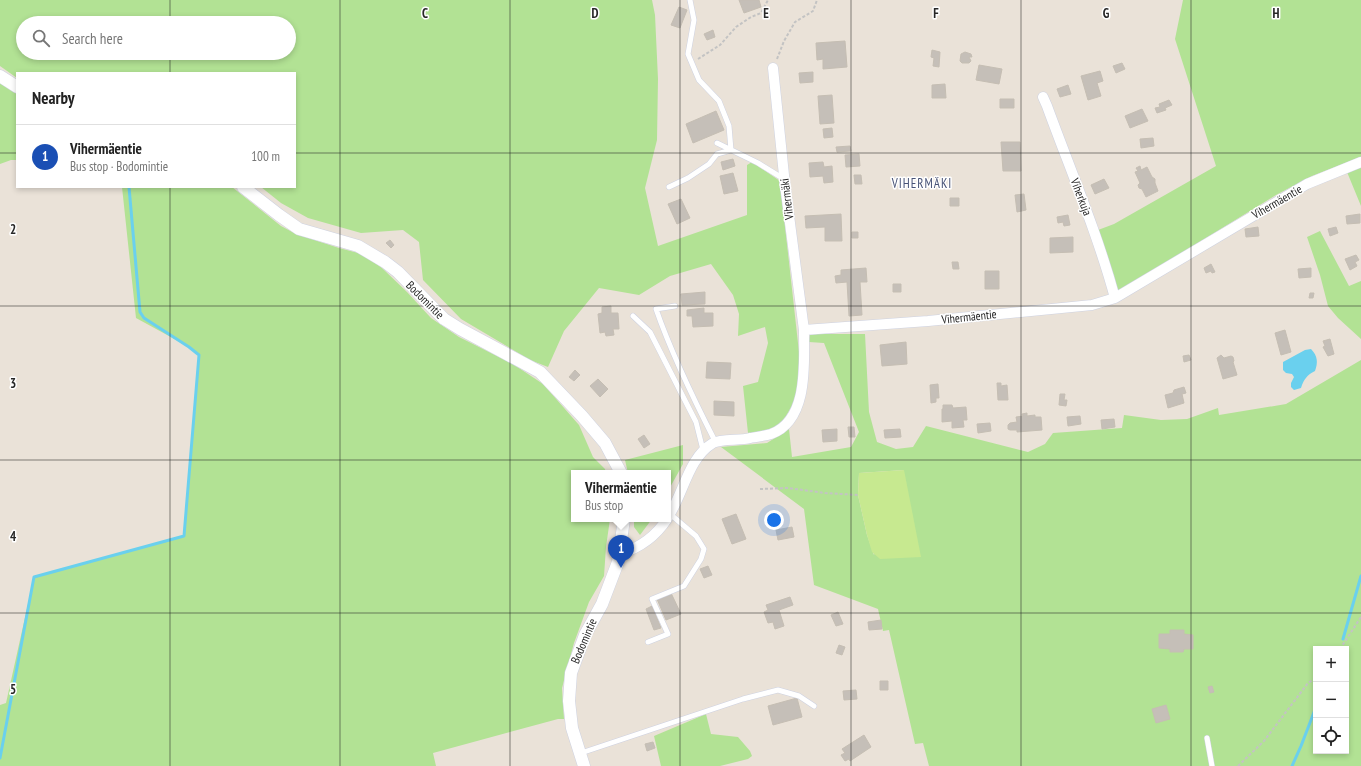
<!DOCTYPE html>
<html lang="en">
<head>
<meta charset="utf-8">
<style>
	:root { --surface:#fff; --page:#f6f6f6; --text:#222; --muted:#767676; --line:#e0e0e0; --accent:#db2777 }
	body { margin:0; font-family:"PT Sans Narrow",sans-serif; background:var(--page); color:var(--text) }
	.controls { position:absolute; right:12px; bottom:12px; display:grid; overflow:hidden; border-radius:0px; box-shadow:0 2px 6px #0003 }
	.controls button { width:36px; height:36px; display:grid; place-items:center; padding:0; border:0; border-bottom:1px solid var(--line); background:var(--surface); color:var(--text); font:20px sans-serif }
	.you { position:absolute; left:774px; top:520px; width:14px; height:14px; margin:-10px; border:3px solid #fff; border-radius:50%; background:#1a73e8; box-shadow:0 0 0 6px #1a73e833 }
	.badge { display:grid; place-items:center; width:26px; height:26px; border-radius:50%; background:var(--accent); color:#fff; font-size:13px; font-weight:700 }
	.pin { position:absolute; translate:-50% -33px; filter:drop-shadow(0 1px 2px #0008) }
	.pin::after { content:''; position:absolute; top:21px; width:14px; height:12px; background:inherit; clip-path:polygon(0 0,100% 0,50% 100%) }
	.popup { position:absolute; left:571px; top:470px; width:100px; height:52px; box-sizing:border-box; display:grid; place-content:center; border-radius:0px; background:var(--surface); filter:drop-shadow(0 1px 3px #0005); font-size:13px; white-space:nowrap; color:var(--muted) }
	.popup b { font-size:15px; color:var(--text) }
	.popup::after { content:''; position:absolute; left:50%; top:100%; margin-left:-8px; border:8px solid transparent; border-top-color:var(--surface) }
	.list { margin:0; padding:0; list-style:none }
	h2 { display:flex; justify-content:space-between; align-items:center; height:52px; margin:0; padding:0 16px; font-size:17px }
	h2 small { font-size:13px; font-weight:400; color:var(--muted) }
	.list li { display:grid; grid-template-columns:26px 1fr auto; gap:12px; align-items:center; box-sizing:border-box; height:64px; padding:0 16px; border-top:1px solid var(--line) }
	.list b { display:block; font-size:15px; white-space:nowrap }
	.list p { margin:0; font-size:13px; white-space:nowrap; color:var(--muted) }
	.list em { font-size:13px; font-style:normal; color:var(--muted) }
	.icon { flex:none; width:22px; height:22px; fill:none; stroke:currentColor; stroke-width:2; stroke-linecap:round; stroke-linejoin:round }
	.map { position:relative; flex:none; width:1361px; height:766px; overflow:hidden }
	.search { position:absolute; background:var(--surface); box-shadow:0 2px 6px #0003; left:16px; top:16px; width:280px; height:44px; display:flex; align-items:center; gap:10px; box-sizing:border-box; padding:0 14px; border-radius:22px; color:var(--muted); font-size:15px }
	.panel { position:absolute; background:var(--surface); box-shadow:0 2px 6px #0003; left:16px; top:72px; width:280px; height:116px; border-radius:0px }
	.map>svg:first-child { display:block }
	.green { fill:#b2e294; fill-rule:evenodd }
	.pitch { fill:#c7e990 }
	.water { fill:#6ad0ee }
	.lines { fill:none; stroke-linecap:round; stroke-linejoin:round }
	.stream { stroke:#6ad0ee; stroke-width:3 }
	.building { fill:#c5bfb8; stroke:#c5beb3 }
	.service-casing { stroke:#ced2e1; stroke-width:6 }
	.minor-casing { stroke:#ced2e1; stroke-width:11 }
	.tertiary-casing { stroke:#ced2e1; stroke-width:13 }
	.path { stroke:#c3c3c3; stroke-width:2; stroke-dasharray:3 2; stroke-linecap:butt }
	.service { stroke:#fff; stroke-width:5 }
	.minor { stroke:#fff; stroke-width:10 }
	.tertiary { stroke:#fff; stroke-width:12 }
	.grid { fill:none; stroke:#272727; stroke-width:1; stroke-opacity:0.55 }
	.labels { text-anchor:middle; stroke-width:3; stroke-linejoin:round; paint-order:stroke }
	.street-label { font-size:12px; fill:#272727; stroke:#fff }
	.neighbourhood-label { font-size:13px; letter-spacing:1px; fill:#485377; stroke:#fff }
	.grid-label { font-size:13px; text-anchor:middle; font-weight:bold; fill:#272727; stroke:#fff; stroke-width:3; stroke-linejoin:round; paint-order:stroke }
</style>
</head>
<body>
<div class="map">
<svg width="1361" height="766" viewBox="0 0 1361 766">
	<rect width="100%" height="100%" fill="#eae2d8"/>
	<!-- green -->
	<path class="green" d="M0 0H652L655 15 658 79 657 140 645 188 658 246 747 215V165L752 162 780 181 800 361 797 392 792 406 783 421 770 431 748 433 743 386 758 382 768 343 765 327 738 336 739 314 733 295 711 264 670 276 639 295 599 288 564 331 548 367 530 360 461 319 423 280 419 242 403 230 361 233 308 218 281 203 261 187H295V73H17V78L0 66ZM23 23H289V53H23Z
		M1183 0H1361V157L1312 176 1276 195 1118 292 1098 230 1114 224 1216 166 1175 39Z
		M0 82 17 94V160H11L0 164Z
		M1361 167V206L1347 172Z
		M122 187H232L281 226 296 234 339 248 362 254 382 268 407 292 431 318 459 337 513 364 543 384 579 425 593 457 605 469 606 473H574V519H610L606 547 604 576 589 602 574 643 562 688 564 719H558L433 753 436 766H0V705L6 703 34 577 184 536 199 355 189 347 136 318Z
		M1320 231 1349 286 1361 281V339L1338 318 1328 306 1320 275 1307 237Z
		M810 334H865L869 412 877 442 896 449 913 447 926 426 1028 452 1045 444 1053 433 1122 428 1124 415 1161 420 1187 419 1218 408 1219 415 1286 404 1361 360V766H929L923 743 915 744 889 630 883 631 878 609 814 585 804 509 721 447 767 443 789 429 792 457 851 447 859 432 824 343 809 342ZM904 470 874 555 867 535 858 495 859 473ZM1316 649H1346V751H1316Z
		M683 445V464L668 491V473H628L625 460Z
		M634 519H652L640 535 634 527Z
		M706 714 711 734 738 737 750 751 752 756 748 759 720 766H661L654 736Z"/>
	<!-- pitch -->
	<path class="pitch" d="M904 470 921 557 880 559 872 552 867 535 858 495 859 473Z"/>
	<!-- water -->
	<path class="water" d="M1311 349C1318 356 1318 363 1315 371 1307 375 1304 379 1301 388L1294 390 1291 387V383L1294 377 1292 374 1286 373 1283 370V362L1305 350Z"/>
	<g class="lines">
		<!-- stream -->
		<path class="stream" d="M1343 639 1361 576
			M0 758 34 577 184 536 199 355 189 347 144 318 140 312 129 187
			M1292 766 1301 746 1316 707"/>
	</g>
	<!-- building -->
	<path class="building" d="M739 0H759L761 7 744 13Z
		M679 7 687 10 680 28 671 25Z
		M713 30 715 37 707 40 704 34Z
		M845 41 847 67 823 69V59L817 60 816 43Z
		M932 50 940 52 939 67 933 66 934 58 931 57Z
		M965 52 971 54 972 57H969L971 61 969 63H962L960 61 961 54Z
		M1122 63 1125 69 1116 73 1113 66Z
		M979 65 1002 69 999 84 976 80Z
		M1100 71 1103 81 1097 83 1101 96 1088 100 1081 76Z
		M813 72V82L800 83 799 73Z
		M945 84 946 98H932V85Z
		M1068 85 1071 94 1060 97 1057 89Z
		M832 95 834 123 820 124 818 96Z
		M1000 99H1014V108H1000Z
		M1169 100 1172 105 1165 108 1166 110 1157 113 1155 108 1160 107 1159 104Z
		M1142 109 1148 121 1130 128 1125 116Z
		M716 111 724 130 693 143 686 124Z
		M832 128 833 137 824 138 823 129Z
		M1153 138 1154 146 1141 148 1140 139Z
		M1001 142H1020L1021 171H1003Z
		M850 146 851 151 837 152 836 147Z
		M859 154 860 166 846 167 845 155Z
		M733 159 735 166 723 170 721 162Z
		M823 162 824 167 832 166 833 182 824 183 823 176 810 177 809 163Z
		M1140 166 1141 170 1147 167 1152 177 1155 179V183L1158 191 1146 197 1142 189 1139 188 1138 185 1140 183 1135 172 1138 171 1136 168Z
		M733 173 738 191 724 194 720 176Z
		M854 175H861L862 184H855Z
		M1104 179 1109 188 1095 194 1091 185Z
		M1024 194 1026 210 1017 212 1015 195Z
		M950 198H959V206H950Z
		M681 199 690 218 677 224 668 204Z
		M841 214 842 241H825V227L806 228 805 216Z
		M1360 214V223L1347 224 1346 216Z
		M1068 215 1070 225 1064 226 1063 222 1058 223 1057 217Z
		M1258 227 1259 236 1246 237 1245 229Z
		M1336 227 1338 233 1330 236 1328 229Z
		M852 232H858V238H852Z
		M1073 237V252L1050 253V238Z
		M390 240 394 245 391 248 386 243Z
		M1356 255 1359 260 1355 262 1357 266 1350 270 1345 259Z
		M952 262H958L959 269H953Z
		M1211 264 1215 272 1212 273 1211 271 1206 273 1204 268Z
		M866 268 867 282H860L862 315 849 316 847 282 836 283 835 276 841 275V270Z
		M1311 268V277L1299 278 1298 269Z
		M985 271H999V289H985Z
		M893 284H901V292H893Z
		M705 292V304L682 305 681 294Z
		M1310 293H1314L1313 298H1309Z
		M611 306V313H618L619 329H613L614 335 606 336 605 332 600 333 598 314 602 313V307Z
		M704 308V313H713V326L693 327 692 316H687V310Z
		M1285 330 1291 352 1281 355 1275 333Z
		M1330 339 1334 354 1328 356 1323 347 1325 346 1323 341Z
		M906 342 907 364 882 366 880 345Z
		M1189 355 1191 360 1184 362 1183 356Z
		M1221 355 1224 358 1231 356 1233 357 1234 361 1233 362 1237 375 1223 379 1217 358Z
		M707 362 731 363 730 379 706 378Z
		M575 370 580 375 574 381 569 377Z
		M598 379 608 389 600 397 590 386Z
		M997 383H1001V386L1007 385 1008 400H998Z
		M938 384 939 398H936V402L931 403 930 385Z
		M1184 387 1186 393 1182 394 1184 403 1168 408 1165 395 1173 393 1174 390Z
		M1060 394H1065L1064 400H1067L1066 406 1059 405Z
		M714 401 734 402V416L714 415Z
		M943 405H952L953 408 966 407 967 420H963L964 427 952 428V421L942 422V409H943Z
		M1027 413V416L1035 415V417H1041L1042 430 1017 432V430H1010L1008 429V425L1010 423 1017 422 1016 417 1023 416 1022 414Z
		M1080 416 1081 424 1068 426 1067 417Z
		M1114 419 1115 427 1102 429 1101 420Z
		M990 423 991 431 978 433 977 424Z
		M848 427H854L855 437H849Z
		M837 429V441L823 442 822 430Z
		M900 429 901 437 885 438 884 430Z
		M644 435 650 444 644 448 638 439Z
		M736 514 746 539 732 544 722 519Z
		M792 527 794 537 778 540 776 530Z
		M708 566 712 575 704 578 700 569Z
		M671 593 681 614 666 620 657 599Z
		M790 597 793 605 779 610 784 626 775 629 773 622 768 623 764 612 768 610 766 605Z
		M652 606 661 628 654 630 646 609Z
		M838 612 843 624 836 626 831 615Z
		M881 620 882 629 869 630 868 622Z
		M1170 630H1184V634L1193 635V649H1184L1183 652H1170V649L1159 648V634H1170Z
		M839 645 845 647 842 655 836 653Z
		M880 681H888V690H880Z
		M1212 686 1214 692 1210 693 1208 687Z
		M856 690 857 699 844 700 843 691Z
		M797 698 802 717 773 725 768 706Z
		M1166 705 1170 719 1156 723 1152 709Z
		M864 735 871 747 850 761 849 759 845 761 841 755 845 753 842 749Z
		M653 742 655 748 647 751 645 744Z"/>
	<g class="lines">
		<!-- service casing -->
		<g class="service-casing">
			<path id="service" d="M717 143 758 163 784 179
				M669 187 688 178 709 164 717 154 731 150 729 126 719 101 699 80 688 54 694 20 690 0
				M675 306 656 309C672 355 693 398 715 441
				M633 316 650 332 696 422 703 450
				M648 642 668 634 652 599 684 586 701 559 704 549 696 536 670 514
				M1207 738 1212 766
				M581 753 743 699 778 690 799 696 814 706"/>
		</g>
		<!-- minor casing -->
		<g class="minor-casing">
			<path id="minor" d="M773 68 785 185 804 330
				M1043 97 1047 106C1070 169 1097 232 1115 298
				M668 517C684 493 688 458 713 443 722 438 740 441 750 438 756 437 764 436 771 434 809 420 804 363 804 330L928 321 1092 305 1115 298 1307 184 1361 162
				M620 554C639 548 656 536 667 519"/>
		</g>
		<!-- tertiary casing -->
		<g class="tertiary-casing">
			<path id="tertiary" d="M0 76 17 87
				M243 187 279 215 299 229 358 246 385 262 398 272 444 319 460 329 540 372 582 416 605 443 621 473
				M584 766 572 728 569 701 571 673 585 635 602 604 618 562 624 519"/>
		</g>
		<!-- path -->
		<path class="path" d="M698 59 720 45 736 27 751 17 761 13 768 0
			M777 59 784 41 795 22 813 11 817 0
			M760 489 788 488 825 493 858 495
			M1340 649 1361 617
			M1238 766 1264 741 1308 683 1316 678"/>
		<!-- service -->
		<use href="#service" class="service"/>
		<!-- minor -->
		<use href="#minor" class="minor"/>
		<!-- tertiary -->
		<use href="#tertiary" class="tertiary"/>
	</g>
	<!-- grid -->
	<path class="grid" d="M170 0V23M340 0V766M510 0V766M680 0V766M851 0V766M1021 0V766M1191 0V766M170 53V73M0 153H17M295 153H1361M170 187V766M0 306H1361M0 460H1361M0 613H1361"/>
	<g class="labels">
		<!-- street labels -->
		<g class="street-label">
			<text transform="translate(1081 197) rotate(69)" y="4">Viherkuja</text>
			<text transform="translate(787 199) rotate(-97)" y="4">Vihermäki</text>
			<text transform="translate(1277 202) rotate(-30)" y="4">Vihermäentie</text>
			<text transform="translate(425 300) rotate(45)" y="4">Bodomintie</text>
			<text transform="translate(969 317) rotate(-6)" y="4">Vihermäentie</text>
			<text transform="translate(584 641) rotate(-67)" y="4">Bodomintie</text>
		</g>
		<!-- neighbourhood labels -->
		<g class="neighbourhood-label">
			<text x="922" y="188">VIHERMÄKI</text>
		</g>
	</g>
	<g class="grid-label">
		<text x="425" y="18">C</text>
		<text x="595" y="18">D</text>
		<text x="766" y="18">E</text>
		<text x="936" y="18">F</text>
		<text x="1106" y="18">G</text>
		<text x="1276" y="18">H</text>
		<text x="13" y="234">2</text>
		<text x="13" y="388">3</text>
		<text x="13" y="541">4</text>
		<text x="13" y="694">5</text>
	</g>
</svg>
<div class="controls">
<button>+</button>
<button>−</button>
<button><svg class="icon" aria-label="locate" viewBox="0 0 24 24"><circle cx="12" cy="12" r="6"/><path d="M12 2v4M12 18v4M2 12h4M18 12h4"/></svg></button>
</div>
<div class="you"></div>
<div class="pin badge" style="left:621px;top:568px;background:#1a4fb4">1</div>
<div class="popup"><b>Vihermäentie</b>Bus stop</div>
<div class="search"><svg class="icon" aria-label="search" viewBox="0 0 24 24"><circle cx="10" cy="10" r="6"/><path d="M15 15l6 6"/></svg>Search here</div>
<section class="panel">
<h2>Nearby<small></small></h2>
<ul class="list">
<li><span class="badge" style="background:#1a4fb4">1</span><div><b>Vihermäentie</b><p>Bus stop · Bodomintie</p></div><em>100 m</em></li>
</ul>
</section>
</div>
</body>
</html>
